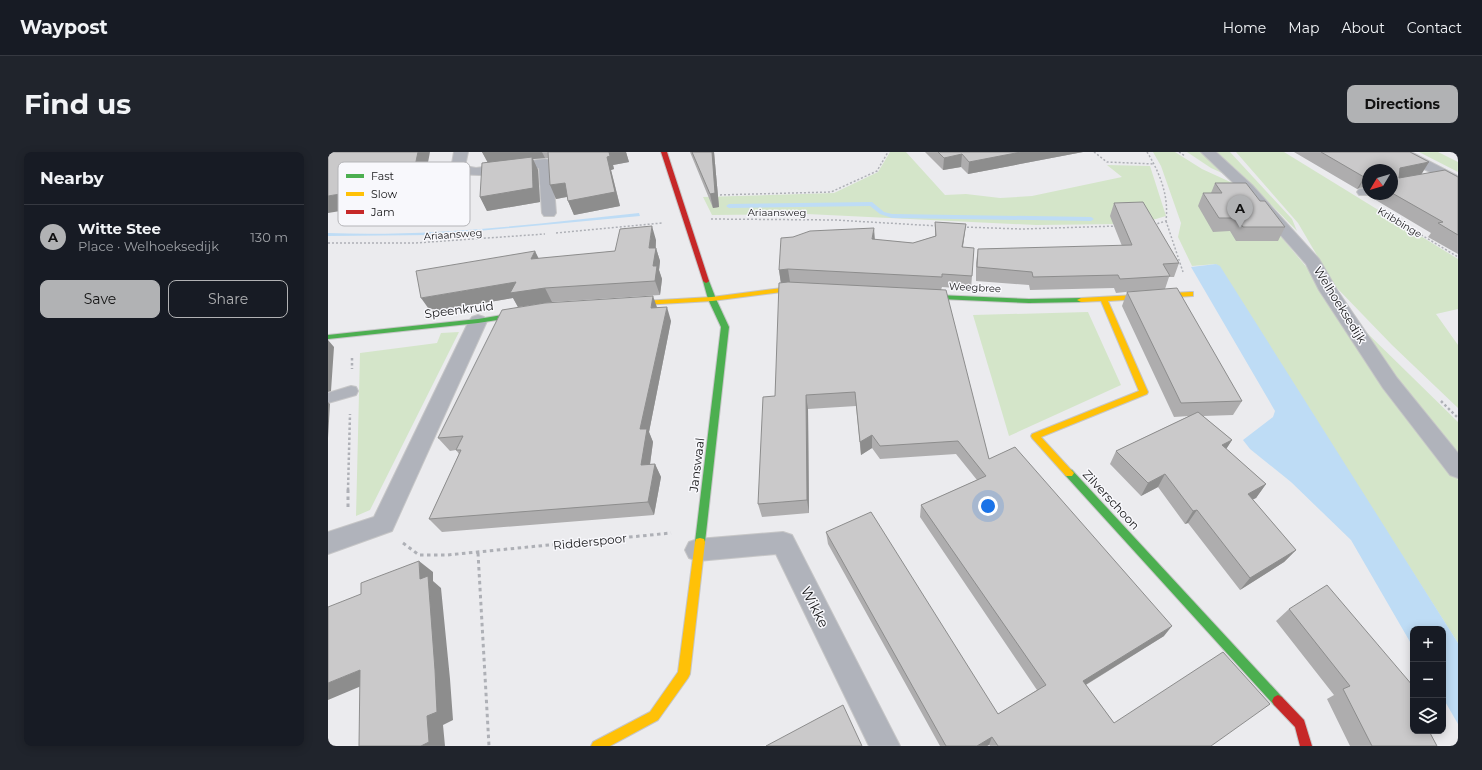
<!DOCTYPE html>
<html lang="en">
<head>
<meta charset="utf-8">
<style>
	:root { --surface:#171b24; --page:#20242c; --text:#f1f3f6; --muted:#9ea1a6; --line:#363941; --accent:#b1b2b4 }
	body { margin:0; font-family:Montserrat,sans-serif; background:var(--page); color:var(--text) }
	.controls { position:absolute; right:12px; bottom:12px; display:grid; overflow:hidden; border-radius:8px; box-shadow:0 2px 10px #0003 }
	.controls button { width:36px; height:36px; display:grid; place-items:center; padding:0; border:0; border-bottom:1px solid var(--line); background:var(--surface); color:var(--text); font:20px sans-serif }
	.compass { position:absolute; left:1034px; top:12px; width:36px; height:36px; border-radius:50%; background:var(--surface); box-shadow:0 2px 10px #0003; rotate:232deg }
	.you { position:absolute; left:660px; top:354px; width:14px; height:14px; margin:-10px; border:3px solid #fff; border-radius:50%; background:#1a73e8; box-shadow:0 0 0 6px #1a73e833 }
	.badge { display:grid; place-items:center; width:26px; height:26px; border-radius:50%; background:var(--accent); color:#111; font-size:13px; font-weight:700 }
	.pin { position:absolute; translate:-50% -33px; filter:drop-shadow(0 1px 2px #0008) }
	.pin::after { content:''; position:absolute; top:21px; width:14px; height:12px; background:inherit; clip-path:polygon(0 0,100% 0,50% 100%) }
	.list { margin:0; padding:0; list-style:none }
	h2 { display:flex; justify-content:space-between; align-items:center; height:52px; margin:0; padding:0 16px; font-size:17px }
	h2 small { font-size:13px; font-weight:400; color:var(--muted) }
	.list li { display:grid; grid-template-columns:26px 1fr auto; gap:12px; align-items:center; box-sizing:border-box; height:64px; padding:0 16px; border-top:1px solid var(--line) }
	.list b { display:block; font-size:15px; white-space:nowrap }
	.list p { margin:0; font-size:13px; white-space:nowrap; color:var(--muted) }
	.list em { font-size:13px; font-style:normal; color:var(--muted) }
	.actions { display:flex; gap:8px; padding:12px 16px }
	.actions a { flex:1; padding:9px 0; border:1px solid var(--accent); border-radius:8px; text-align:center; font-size:14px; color:var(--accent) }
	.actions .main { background:var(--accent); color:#111 }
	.icon { flex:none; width:22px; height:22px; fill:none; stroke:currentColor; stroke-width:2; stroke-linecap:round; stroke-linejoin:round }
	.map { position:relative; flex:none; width:1130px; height:594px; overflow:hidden; border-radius:8px }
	header { display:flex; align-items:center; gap:24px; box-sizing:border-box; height:56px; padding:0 20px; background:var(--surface); border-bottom:1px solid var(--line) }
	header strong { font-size:19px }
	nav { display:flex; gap:22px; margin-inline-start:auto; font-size:14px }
	.intro { display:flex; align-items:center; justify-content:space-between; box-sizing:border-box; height:96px; padding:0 24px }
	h1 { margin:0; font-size:28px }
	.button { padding:10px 18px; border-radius:8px; background:var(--accent); color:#111; font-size:14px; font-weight:700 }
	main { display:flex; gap:24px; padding:0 24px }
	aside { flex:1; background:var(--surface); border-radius:8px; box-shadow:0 2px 10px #0003 }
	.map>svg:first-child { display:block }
	.green { fill:#d4e5c9 }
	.water { fill:#bedcf5 }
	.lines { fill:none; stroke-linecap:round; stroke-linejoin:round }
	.stream { fill:#bedcf5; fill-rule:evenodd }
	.lane-casing { stroke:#c6c6c7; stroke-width:2 }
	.street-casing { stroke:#c6c6c7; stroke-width:2 }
	.fast-casing { stroke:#c6c6c7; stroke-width:2 }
	.slow-casing { stroke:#c6c6c7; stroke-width:2 }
	.jam-casing { stroke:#c6c6c7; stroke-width:2 }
	.path-far2 { stroke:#aeb0b6; stroke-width:1.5; stroke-dasharray:2 2; stroke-linecap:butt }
	.path-far1 { stroke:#aeb0b6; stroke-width:2.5; stroke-dasharray:2.5 2.5; stroke-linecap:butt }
	.path { stroke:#aeb0b6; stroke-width:3; stroke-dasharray:3.5 3.5; stroke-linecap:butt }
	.lane { fill:#b0b3bb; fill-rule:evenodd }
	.street { fill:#b0b3bb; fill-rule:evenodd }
	.fast { fill:#4caf50; fill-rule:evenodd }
	.slow { fill:#ffc107; fill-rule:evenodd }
	.jam { fill:#c62828; fill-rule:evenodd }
	.wall { fill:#aeadae }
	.shaded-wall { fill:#8d8d8d }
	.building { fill:#cac9ca; stroke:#8d8d8d }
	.labels { text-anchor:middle; stroke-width:3; stroke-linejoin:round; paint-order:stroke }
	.far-street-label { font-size:10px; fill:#18181a; stroke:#f8f8fc }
	.street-label { font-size:12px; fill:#18181a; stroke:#f8f8fc }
	.near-street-label { font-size:14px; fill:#18181a; stroke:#f8f8fc }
	.key { fill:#f8f8fc; stroke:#b5b5b8; stroke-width:1 }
	.key-label { font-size:11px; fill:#18181a }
</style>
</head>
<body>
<header>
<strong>Waypost</strong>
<nav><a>Home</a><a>Map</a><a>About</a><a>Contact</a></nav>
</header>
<div class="intro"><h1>Find us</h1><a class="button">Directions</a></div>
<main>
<aside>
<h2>Nearby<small></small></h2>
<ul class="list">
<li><span class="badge">A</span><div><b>Witte Stee</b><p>Place · Welhoeksedijk</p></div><em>130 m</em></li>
</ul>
<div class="actions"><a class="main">Save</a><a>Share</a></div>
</aside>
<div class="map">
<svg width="1130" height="594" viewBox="0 0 1130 594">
	<rect width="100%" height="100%" fill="#ebebee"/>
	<!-- green -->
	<path class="green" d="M562 0H578L617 43 638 42 672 46 704 44 794 25 779 13 822 14 838 64 818 70 793 72 708 73 479 62 384 63 375 45 506 41 550 20Z
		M825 0H847L874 17 911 34 985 123 1072 255 1130 328V491L888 112 864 114 850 85 853 71 833 14Z
		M859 0H876L907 27 883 16Z
		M887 0H902L964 67 969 79 909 18Z
		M908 0H956L1130 107V157L1108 162 1130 193V256L1064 193 1007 134 970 71Z
		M1091 0H1110L1130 10V20Z
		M760 160 793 233 681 284 645 163Z
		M1033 175 1130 270V304L1067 226Z
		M131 180 42 358 28 364 32 201 109 191 113 181Z"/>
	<!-- water -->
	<path class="water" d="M311 61 312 64 107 83 0 84V81C104 85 208 72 311 61Z
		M888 112 892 114 1130 491V572L1115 546V477H1085V495L1023 388 963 330 922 297 915 288 945 265 947 259 863 115Z"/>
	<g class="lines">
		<!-- stream -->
		<path class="stream" d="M544 50 556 60 564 62 763 65 766 67 763 69 564 66 552 62 542 54 401 56 398 54 401 52Z"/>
		<!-- lane casing -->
		<g class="lane-casing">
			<path id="lane" d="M23 234 28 235 30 239 28 243 0 251V241Z"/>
		</g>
		<!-- street casing -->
		<g class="street-casing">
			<path id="street" d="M126 0H140L137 14 148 16 217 7 222 8 224 11 228 61 226 64H216L214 61 211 16C182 20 153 27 125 20L123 17Z
				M873 0H888L924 33 991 107 1009 138 1069 226 1130 301V326L1122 323 1055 236 991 138 978 112 914 39Z
				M1066 0H1083L1130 24V34L1068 3Z
				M1040 36V42L1045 43H1031L1029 40 1031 37Z
				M150 163 156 165 159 169 64 379 0 402V380L46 365 141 169 144 165Z
				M455 380 464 383 572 594H541L448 402 370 409 361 406 357 398 361 390 370 387Z"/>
		</g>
		<!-- fast casing -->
		<g class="fast-casing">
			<path id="fast" d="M378 127 381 129 388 147 401 175 377 390 376 393 372 394 368 393 367 390 393 175 380 147 375 129Z
				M587 142 701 147 753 146 757 148 753 150 701 151 590 146 586 144Z
				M199 159 203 161 202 163 150 171 0 187V183L150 167Z
				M741 317 744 318 954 545 956 549 954 553 950 555 946 553 738 324 736 321 738 318Z"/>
		</g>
		<!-- slow casing -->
		<g class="slow-casing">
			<path id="slow" d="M462 135 480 136 484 138 480 140 462 139 384 149 297 154 293 152 297 150 384 145Z
				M862 140H865V144L780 149 820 240 819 242 713 285 746 321 744 324H738L704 286 703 284 704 282 811 239 773 149 753 150 749 148 753 146Z
				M372 386 376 387 377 390 362 522 360 526 330 568 282 594H263L265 590 322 560 350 520 367 390 368 387Z"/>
		</g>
		<!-- jam casing -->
		<g class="jam-casing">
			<path id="jam" d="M333 0H339L381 129 380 130 378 131 375 129Z
				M950 543 954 545 976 568 984 594H972L967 575 946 553 944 549 946 545Z"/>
		</g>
		<!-- path-far2 -->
		<path class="path-far2" d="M766 0 779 10 826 12
			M819 0C832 21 841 44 838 69L825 73
			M851 0 857 4
			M95 23 108 20
			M388 43 503 40 549 19 560 0
			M1052 58 1130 105
			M383 67 507 68 610 74
			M838 69 855 120
			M635 75 693 77 790 74
			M228 81 334 71
			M0 91H87L217 82"/>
		<!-- path-far1 -->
		<path class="path-far1" d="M24 206V217
			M1113 249 1130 266
			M20 338 22 262"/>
		<!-- path -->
		<path class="path" d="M20 355V337
			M75 391 91 403H119L343 381
			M150 401 161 594"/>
		<!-- lane -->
		<use href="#lane" class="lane"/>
		<!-- street -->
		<use href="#street" class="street"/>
		<!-- fast -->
		<use href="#fast" class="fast"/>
		<!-- slow -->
		<use href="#slow" class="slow"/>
		<!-- jam -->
		<use href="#jam" class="jam"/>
	</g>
	<!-- wall -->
	<path class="wall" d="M154 0H298L301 10 285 13 286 17 283 18 292 54 246 63 240 49 239 45 228 47 221 6H217L205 7 210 18 212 50 159 59 152 45 160 10Z
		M362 0H386L391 55 385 56Z
		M597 0H755L640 22 633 15 615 18Z
		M966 0H1082L1093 22 1130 25V102L1100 85 1103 81 1041 44 1042 42H1064V18H1040V35L1031 36 1029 37Z
		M887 31 932 49 957 75 950 89H908L902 79 885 80 870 54 875 41H883Z
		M786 51 851 111 846 125H841L837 137 914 249 905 263 875 264 904 288 898 297 938 332 928 346 924 347 968 398 956 410 912 438 860 371 857 372 830 335 813 344 782 312 788 299 861 264 846 265 794 154 799 140 807 139 788 141 786 136 702 138 701 133 648 129V111L650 97 794 94 782 64Z
		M607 70 638 72 635 95 644 124 643 137 614 135 613 138 661 307 836 484 758 533 786 571 883 594H662L661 593 659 594H612L500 392 498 380 670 562 709 538 592 365 593 353 649 328 628 302 552 307 544 296 533 303 528 254 480 257 481 361 434 365 430 352 447 244 453 131 451 118 547 88 585 91 607 84Z
		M328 88V96L332 109 331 118 334 127 332 143 224 150 190 155 185 146 103 160 207 99 210 107 287 99Z
		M329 156 343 169 321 280 325 290 322 313 327 312 333 325 326 363 114 380 101 367 131 302 128 298 122 299 110 286Z
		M961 457 1085 579 1109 594H1022L999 547 1006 543 948 469Z"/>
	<!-- shaded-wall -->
	<path class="shaded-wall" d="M90 0H102L90 63 54 69 43 54 0 61V44L48 36Z
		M154 0H214L217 6 205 7 210 18 212 50 159 59 152 45 161 13Z
		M281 0H298L301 10 285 13 286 17 283 18 292 54 246 63 240 49 279 5Z
		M384 0H386L391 55 385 56 382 42Z
		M693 0H755L640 22 641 10Z
		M634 2 633 15 615 18 616 6Z
		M1101 10 1093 23 1064 28 1072 16Z
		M1038 23 1031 36 1029 37 1036 25Z
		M237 31 243 44 228 47 222 33Z
		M638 72 636 85 633 108 634 95Z
		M324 74 328 88 327 101 328 96 332 109 331 118 334 127 332 143 327 129 325 114 321 96Z
		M546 76 547 89 544 87Z
		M207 99 214 113 203 107Z
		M460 117 462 130 453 132 451 118Z
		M188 130 217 136 224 150 190 155 185 146 103 160 93 146Z
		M325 144 330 158 323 156Z
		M339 155 343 169 321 280 325 290 320 326 313 313 312 277Z
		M0 188 6 195 3 239 0 240Z
		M478 243 480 257 481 361 479 348Z
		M0 250 2 252 0 286Z
		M544 283V296L533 303 532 290Z
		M904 288 895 302 894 293Z
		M327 312 333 325 326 363 320 350Z
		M837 322 830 335 813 344 820 331Z
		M938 332 928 346 910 355 920 342Z
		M869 358 860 371 857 372 865 359Z
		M968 398 956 410 912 438 922 426Z
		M91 409 105 420V429L113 436 122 527 125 568 115 573 117 594H93L99 564Z
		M844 474 836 484 749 538 755 529Z
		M32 518 50 527 0 548V531Z
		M664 585 661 593 659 594H649Z"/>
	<!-- building -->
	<path class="building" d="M0 0H90L80 47 43 54 48 36 0 44Z
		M220 0H281L282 4 279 5 287 40 240 49 237 31 222 33Z
		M364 0H384L387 41 382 42Z
		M610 0H693L641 10 634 2 616 6Z
		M993 0H1082L1101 10 1072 16 1071 26 1117 18 1130 25V83L1110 71 1115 70 1064 41V18H1040V23H1038L1036 25Z
		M204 5 205 36 152 45 154 11Z
		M887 31H918L932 49H937L957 75H915L908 66H891L875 41H894Z
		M815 50 851 111 835 112 842 124 792 127 790 123 705 125 704 120 649 115 650 97 804 93 786 51Z
		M607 70 638 72 634 95 646 96 644 124 614 122V125L460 117 451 118 453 86 465 85 482 79 546 76 544 87 585 91 608 84Z
		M324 74 321 96H328L325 114H329L327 129 217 136 182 141 188 130 93 146 88 119 207 99 203 107 287 99 292 77Z
		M460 130 618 138 661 307 687 295 844 474 755 529 786 571 895 500 942 552 883 594H670L664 585 649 594H618L498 380 543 360 670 562 718 533 593 353 658 324 630 289 552 294 544 283 532 290 527 240 478 243 479 348 430 352 435 245 447 244 451 131Z
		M849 136 914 249 853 251 799 140Z
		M325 144 323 156 339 155 312 277H319L313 313 327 312 320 350 101 367 133 298H128L135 284 110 286 174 158 217 151Z
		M870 260 904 288 894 293 938 332 920 342 968 398 922 426 869 358 865 359 837 322 820 331 788 299Z
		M91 409 92 427 100 424 107 518 109 560 99 564 101 590 93 594H31L32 518 0 531V455L33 442V431Z
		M999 433 1085 534V579H1101L1109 594H1044L1015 537 1022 534 961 457Z
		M515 553 534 594H438Z"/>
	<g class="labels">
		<!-- far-street labels -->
		<g class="far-street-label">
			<text x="449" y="64">Ariaansweg</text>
			<text transform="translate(1072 70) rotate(31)" y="4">Kribbinge</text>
			<text transform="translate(125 82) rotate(-4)" y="4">Ariaansweg</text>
			<text transform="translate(647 135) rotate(3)" y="4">Weegbree</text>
		</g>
		<!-- street labels -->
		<g class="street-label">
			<text transform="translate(1012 153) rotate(58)" y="4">Welhoeksedijk</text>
			<text transform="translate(131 158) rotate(-7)" y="4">Speenkruid</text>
			<text transform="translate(369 313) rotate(-83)" y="4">Janswaal</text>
			<text transform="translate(783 348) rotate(47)" y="4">Zilverschoon</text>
			<text transform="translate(262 390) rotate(-6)" y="4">Ridderspoor</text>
		</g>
		<!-- near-street labels -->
		<g class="near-street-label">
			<text transform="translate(487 455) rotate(63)" y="5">Wikke</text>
		</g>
	</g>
	<!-- legend -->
	<rect x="10" y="10" width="132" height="64" rx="6" class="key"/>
	<rect x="18" y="22" width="18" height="4" fill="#4caf50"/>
	<rect x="18" y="40" width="18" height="4" fill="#ffc107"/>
	<rect x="18" y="58" width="18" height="4" fill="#c62828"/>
	<g class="key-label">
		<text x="43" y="28">Fast</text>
		<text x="43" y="46">Slow</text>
		<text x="43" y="64">Jam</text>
	</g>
</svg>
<div class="controls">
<button>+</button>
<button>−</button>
<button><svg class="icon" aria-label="layers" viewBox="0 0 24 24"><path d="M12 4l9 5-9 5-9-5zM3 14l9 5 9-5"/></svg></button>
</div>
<svg class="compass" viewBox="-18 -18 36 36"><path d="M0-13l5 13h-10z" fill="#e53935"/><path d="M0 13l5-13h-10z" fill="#9ea1a6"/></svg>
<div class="you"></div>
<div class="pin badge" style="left:912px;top:76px">A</div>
</div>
</main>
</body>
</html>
